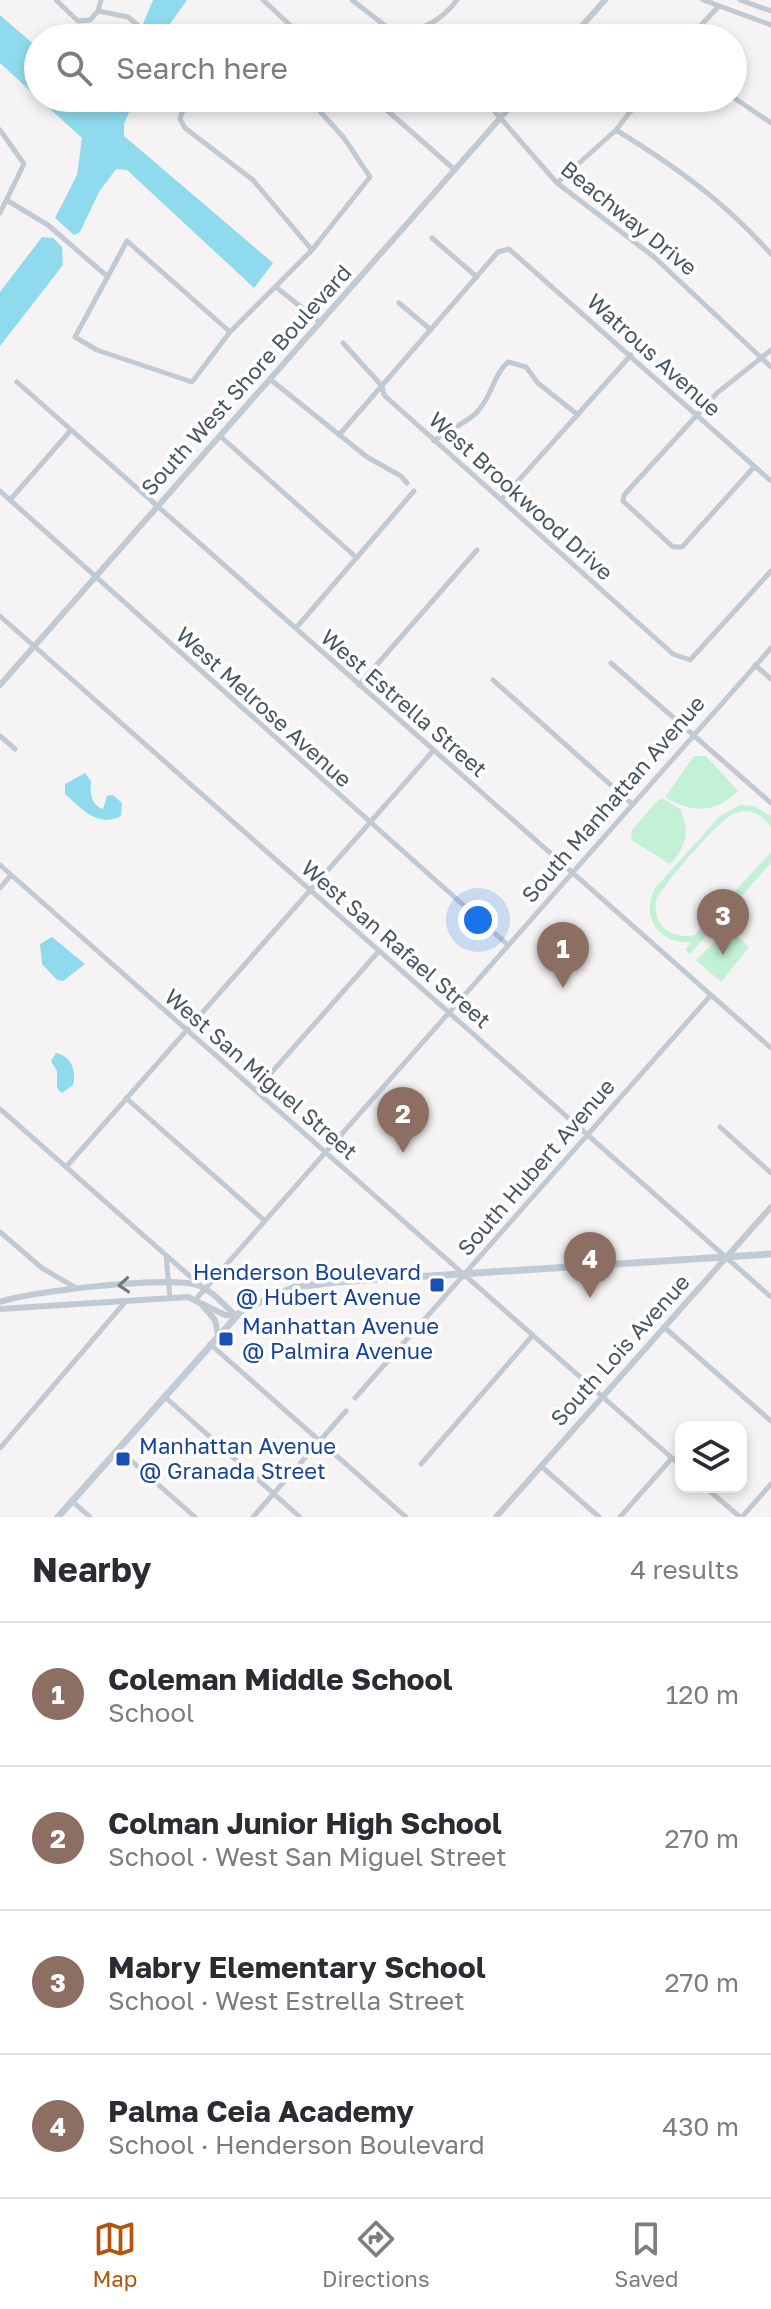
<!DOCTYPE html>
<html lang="en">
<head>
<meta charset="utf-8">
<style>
	:root { --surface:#fff; --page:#f2f2f3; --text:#2b2b33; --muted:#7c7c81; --line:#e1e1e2; --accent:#b45309 }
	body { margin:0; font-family:"Golos Text",sans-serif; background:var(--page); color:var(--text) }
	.controls { position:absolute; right:24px; bottom:24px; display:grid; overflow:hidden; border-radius:16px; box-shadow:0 4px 12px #0003 }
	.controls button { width:72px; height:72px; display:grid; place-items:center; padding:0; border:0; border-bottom:2px solid var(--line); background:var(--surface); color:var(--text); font:40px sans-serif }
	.you { position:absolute; left:478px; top:920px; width:28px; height:28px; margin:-20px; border:6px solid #fff; border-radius:50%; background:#1a73e8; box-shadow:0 0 0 12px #1a73e833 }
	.badge { display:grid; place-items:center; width:52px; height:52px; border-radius:50%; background:var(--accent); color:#fff; font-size:26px; font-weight:700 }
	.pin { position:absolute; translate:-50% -66px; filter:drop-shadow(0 2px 4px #0008) }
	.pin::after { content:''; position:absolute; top:42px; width:28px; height:24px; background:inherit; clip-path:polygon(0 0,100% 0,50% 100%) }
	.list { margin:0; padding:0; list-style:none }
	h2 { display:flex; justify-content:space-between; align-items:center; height:104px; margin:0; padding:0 32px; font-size:34px }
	h2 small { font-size:26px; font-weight:400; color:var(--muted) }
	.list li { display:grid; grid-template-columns:52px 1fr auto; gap:24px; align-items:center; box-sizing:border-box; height:144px; padding:0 32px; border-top:2px solid var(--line) }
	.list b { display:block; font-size:30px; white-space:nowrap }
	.list p { margin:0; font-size:26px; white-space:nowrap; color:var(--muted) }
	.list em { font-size:26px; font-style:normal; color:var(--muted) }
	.icon { flex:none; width:44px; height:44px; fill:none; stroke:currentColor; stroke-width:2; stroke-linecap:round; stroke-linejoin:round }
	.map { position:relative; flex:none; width:771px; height:1517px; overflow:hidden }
	.search { position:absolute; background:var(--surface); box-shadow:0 4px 12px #0003; left:24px; right:24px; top:24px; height:88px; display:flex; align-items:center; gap:20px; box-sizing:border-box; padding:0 28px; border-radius:44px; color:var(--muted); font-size:30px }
	.sheet { height:680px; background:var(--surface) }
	nav { display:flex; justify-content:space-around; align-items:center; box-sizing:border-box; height:112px; border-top:2px solid var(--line); background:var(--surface); font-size:22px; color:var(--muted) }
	nav a { display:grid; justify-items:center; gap:4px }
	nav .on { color:var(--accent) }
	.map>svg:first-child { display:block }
	.green { fill:#c3f1d5 }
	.water { fill:#90daee }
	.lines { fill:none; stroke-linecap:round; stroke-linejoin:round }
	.minor { stroke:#c1cad2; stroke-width:5 }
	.tertiary { stroke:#c1cad2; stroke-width:6 }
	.secondary { stroke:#c1cbd6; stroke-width:7 }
	.oneway { stroke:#6e7983 }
	.transit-dot { fill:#1a4fb4; stroke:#fff; stroke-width:3 }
	.labels { text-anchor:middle; stroke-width:7; stroke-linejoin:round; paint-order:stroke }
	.street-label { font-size:22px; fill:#4a5661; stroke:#fff }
	.transit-label { font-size:22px; fill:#164399; stroke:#fff; text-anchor:start }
</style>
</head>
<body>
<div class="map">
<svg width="771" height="1517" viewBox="0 0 771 1517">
	<rect width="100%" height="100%" fill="#f5f3f3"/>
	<!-- green -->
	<path class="green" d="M694 756H706L738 791C715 814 691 813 665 797Z
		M664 799 680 809C691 831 686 847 670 864L632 840 631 831 658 800Z
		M740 805 754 806 771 816V828C763 814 748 807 733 814 719 820 662 886 656 900 652 925 671 940 695 935L771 852V863L690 954 685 950 691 942C659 945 639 915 656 887L720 816Z
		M728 928 749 947 721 982 696 960Z"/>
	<!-- water -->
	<path class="water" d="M153 0H187L160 38H130L138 36Z
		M0 15 38 48V98L0 63Z
		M38 98H135L124 124V136L273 263 254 288 127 170 116 169 99 192 80 232 74 235 55 218 77 175 82 138Z
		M42 237 53 238 62 247 63 265 0 346V292Z
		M85 773 91 781C90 792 90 805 103 809L107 796 113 795 122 803 121 816C97 828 81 808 65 794V784Z
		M52 937 85 964 63 981 57 980 42 964 40 944Z
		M56 1053C71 1056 77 1071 73 1085L62 1093 57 1088V1071L51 1061Z"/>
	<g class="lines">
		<!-- minor -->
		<path class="minor" d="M56 0 78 21 90 20 98 11 101 0
			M263 0 304 38
			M352 0 401 38
			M703 0 771 25
			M740 0 771 11
			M98 11 128 17 153 38
			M398 34C424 29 441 21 457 0
			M689 38 717 8
			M733 97 771 123
			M187 98 180 119 185 128 253 180 312 250
			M373 98 455 170
			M483 98 557 183 654 257 771 367
			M0 130 24 164 0 213
			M616 130C675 166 725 202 771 254
			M557 183 616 130 641 98
			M8 201 48 225 108 277
			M432 238 477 277
			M276 287 321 323
			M399 303 431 330
			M230 332 127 241 75 337 97 350 192 382 230 332 312 250 370 177 344 138 308 98
			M343 343 382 386 384 395 673 654 690 660 771 571
			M271 380 367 457 401 476 407 483
			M17 382 771 1048
			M339 435 498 252 509 249 771 481
			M220 436 357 558
			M434 441C447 429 465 425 477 412 492 397 493 375 508 362L526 367 538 383 578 415
			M754 467 682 547H673L623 501 624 495 717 393 771 350
			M0 491 508 945
			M10 500 71 430
			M501 500 631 355
			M0 616 771 1297
			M296 628 414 491
			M611 663 771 803
			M755 665 771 679
			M493 680 631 803
			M359 685 477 550
			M0 736 15 749
			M0 865 681 1466
			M0 888 11 875
			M256 1090 379 951
			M126 1098 264 1220
			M0 1109 201 1286
			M720 1127 771 1173
			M66 1167 433 751
			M0 1232 42 1268 76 1288
			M166 1255 170 1298
			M196 1299 771 648
			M664 1327 771 1421
			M210 1344 406 1517
			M165 1397 300 1517
			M355 1398 711 995
			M0 1448 126 1301
			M118 1449 195 1517
			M421 1464 533 1335
			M541 1466 599 1517
			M705 1487 740 1517
			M72 1501 90 1517
			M253 1517 346 1411
			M620 1517 672 1458
			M742 1517 771 1484"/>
		<!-- tertiary -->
		<path class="tertiary" d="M571 38 605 0
			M0 685 518 98
			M0 1302C29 1291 170 1276 197 1285 212 1290 225 1306 236 1316
			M202 1305 215 1320 218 1335
			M0 1309 188 1297 225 1315 236 1316
			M496 1517 771 1207"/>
		<!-- secondary -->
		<path class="secondary" d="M58 1517 242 1310 295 1287 336 1282 771 1254"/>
	</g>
	<!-- one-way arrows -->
	<defs><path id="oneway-chevron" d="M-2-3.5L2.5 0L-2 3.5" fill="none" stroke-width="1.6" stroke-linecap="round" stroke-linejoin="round" transform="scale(2)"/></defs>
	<use class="oneway" href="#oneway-chevron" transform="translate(124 1285) rotate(176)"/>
	<!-- markers -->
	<g class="transit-dot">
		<rect x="429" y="1277" width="16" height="16" rx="4"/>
		<rect x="218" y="1331" width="16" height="16" rx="4"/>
		<rect x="115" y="1451" width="16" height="16" rx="4"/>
	</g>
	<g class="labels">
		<!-- street labels -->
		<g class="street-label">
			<text transform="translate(629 218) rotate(39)" y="8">Beachway Drive</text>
			<text transform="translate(654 355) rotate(42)" y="8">Watrous Avenue</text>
			<text transform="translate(246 380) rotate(-48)" y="8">South West Shore Boulevard</text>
			<text transform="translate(521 496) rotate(42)" y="8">West Brookwood Drive</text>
			<text transform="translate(404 703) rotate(41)" y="8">West Estrella Street</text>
			<text transform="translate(264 707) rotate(42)" y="8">West Melrose Avenue</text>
			<text transform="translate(613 799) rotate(-49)" y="8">South Manhattan Avenue</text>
			<text transform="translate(396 944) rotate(41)" y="8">West San Rafael Street</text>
			<text transform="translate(261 1074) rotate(41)" y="8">West San Miguel Street</text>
			<text transform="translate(536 1167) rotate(-49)" y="8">South Hubert Avenue</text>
			<text transform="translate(620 1350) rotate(-48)" y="8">South Lois Avenue</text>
		</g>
		<!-- transit labels -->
		<g class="transit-label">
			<text x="421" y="1280" text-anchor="end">Henderson Boulevard<tspan x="421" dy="25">@ Hubert Avenue</tspan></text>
			<text x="242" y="1334">Manhattan Avenue<tspan x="242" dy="25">@ Palmira Avenue</tspan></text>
			<text x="139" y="1454">Manhattan Avenue<tspan x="139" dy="25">@ Granada Street</tspan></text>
		</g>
	</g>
</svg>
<div class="controls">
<button><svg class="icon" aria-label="layers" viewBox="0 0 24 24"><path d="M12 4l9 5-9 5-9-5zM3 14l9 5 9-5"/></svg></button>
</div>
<div class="you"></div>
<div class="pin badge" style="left:563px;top:988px;background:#8d6e63">1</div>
<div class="pin badge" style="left:403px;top:1153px;background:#8d6e63">2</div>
<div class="pin badge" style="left:723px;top:955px;background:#8d6e63">3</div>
<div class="pin badge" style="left:590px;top:1298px;background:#8d6e63">4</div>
<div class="search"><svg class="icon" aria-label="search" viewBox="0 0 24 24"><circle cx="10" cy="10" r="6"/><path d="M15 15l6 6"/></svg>Search here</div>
</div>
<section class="sheet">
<h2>Nearby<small>4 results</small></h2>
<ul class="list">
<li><span class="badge" style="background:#8d6e63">1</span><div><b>Coleman Middle School</b><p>School</p></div><em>120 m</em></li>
<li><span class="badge" style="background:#8d6e63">2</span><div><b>Colman Junior High School</b><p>School · West San Miguel Street</p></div><em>270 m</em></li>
<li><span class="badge" style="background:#8d6e63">3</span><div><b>Mabry Elementary School</b><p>School · West Estrella Street</p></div><em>270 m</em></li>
<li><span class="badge" style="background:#8d6e63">4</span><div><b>Palma Ceia Academy</b><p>School · Henderson Boulevard</p></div><em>430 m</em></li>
</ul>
</section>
<nav>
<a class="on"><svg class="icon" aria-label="map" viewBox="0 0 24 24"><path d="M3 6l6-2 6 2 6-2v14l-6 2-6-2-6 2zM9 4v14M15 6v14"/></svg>Map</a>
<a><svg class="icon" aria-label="directions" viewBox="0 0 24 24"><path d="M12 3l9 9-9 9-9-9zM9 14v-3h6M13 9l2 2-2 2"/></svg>Directions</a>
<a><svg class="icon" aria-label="saved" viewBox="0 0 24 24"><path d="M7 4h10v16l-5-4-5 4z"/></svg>Saved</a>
</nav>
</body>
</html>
